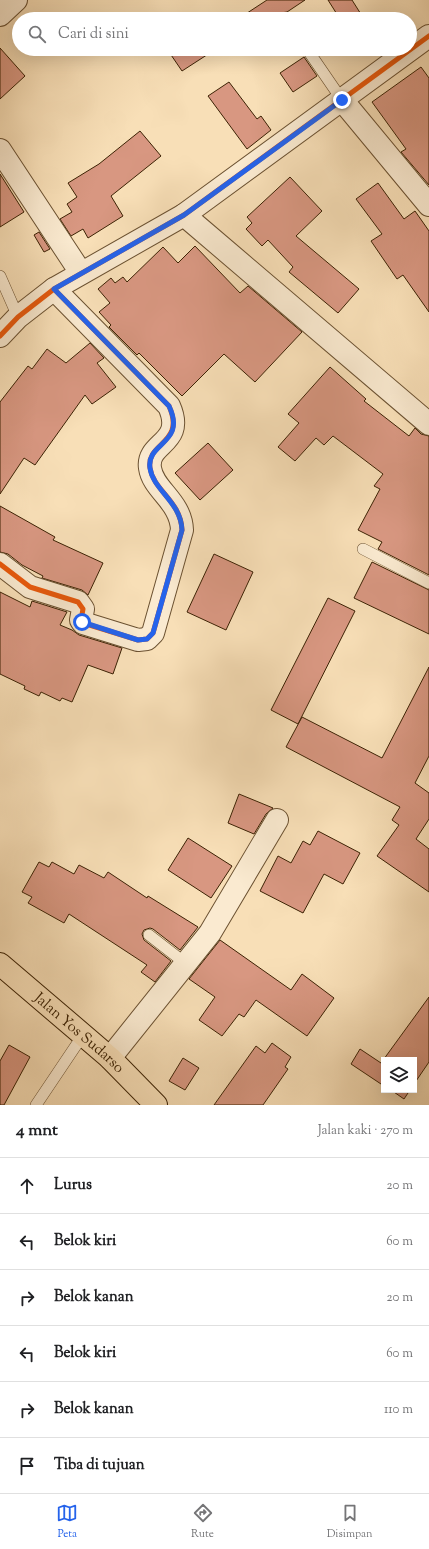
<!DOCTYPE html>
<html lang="id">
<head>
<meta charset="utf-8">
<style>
	:root { --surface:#fff; --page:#f6f6f6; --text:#202124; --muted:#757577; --line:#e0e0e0; --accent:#2563eb }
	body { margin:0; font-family:"Sorts Mill Goudy",serif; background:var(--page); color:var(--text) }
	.controls { position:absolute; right:12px; bottom:12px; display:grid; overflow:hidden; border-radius:0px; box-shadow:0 4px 16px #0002 }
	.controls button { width:36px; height:36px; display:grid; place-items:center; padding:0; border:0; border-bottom:1px solid var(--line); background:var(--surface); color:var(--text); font:20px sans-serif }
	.stop { position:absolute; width:12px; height:12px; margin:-9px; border:3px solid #2563eb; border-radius:50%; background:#fff }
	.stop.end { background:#2563eb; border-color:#fff; box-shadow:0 1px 4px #0008 }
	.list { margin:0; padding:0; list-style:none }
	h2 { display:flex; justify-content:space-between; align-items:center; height:52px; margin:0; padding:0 16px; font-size:17px }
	h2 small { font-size:13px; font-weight:400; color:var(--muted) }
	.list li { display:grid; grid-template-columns:26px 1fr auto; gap:12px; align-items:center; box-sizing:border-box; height:56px; padding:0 16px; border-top:1px solid var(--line) }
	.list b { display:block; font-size:15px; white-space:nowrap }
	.list em { font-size:13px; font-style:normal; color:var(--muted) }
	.icon { flex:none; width:22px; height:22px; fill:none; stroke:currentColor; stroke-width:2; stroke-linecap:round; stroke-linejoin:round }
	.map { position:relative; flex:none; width:429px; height:1105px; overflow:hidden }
	.search { position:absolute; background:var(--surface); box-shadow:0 4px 16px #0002; left:12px; right:12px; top:12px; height:44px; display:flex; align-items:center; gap:10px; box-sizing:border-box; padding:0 14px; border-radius:22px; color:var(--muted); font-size:15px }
	.sheet { height:388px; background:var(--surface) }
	nav { display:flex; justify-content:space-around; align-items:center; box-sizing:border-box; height:56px; border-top:1px solid var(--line); background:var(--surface); font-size:11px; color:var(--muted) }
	nav a { display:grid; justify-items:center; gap:2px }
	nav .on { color:var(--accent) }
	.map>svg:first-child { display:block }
	.building { fill:#d89781; stroke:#3c2204 }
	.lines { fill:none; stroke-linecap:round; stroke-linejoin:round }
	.service-casing { stroke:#6b5131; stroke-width:12 }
	.minor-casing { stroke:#6b5131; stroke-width:24 }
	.tertiary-casing { stroke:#6b5131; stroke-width:24 }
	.trunk-casing { stroke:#3c2204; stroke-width:24 }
	.service { stroke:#faead0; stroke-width:11 }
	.minor { stroke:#faead0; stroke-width:22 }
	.tertiary { stroke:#faead0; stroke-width:22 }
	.trunk { stroke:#f8dfb7; stroke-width:22 }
	.cycleway-casing { stroke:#faead0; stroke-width:8 }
	.cycleway { stroke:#e8590c; stroke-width:5 }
	.route { stroke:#2563eb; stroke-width:5 }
	.labels { text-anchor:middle; stroke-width:3; stroke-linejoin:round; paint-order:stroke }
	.street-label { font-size:15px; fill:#3c2204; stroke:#faead0 }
</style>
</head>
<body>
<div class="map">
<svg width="429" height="1105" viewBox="0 0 429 1105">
	<rect width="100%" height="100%" fill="#f8dfb7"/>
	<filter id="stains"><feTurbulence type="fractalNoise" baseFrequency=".005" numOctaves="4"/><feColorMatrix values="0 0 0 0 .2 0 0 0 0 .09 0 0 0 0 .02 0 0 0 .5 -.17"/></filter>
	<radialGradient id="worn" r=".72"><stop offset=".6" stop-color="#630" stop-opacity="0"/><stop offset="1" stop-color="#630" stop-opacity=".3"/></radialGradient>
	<!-- building -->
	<path class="building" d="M267 0H305L287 12 281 13 277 19H238Z
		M328 0H352L364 19H340Z
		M0 48 25 76 0 99Z
		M167 49H216L182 71Z
		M304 57 317 76 293 92 280 73Z
		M421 67 429 78V185L401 152 406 149 372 102Z
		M229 82 257 119 261 116 271 130 247 149 208 96Z
		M140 131 161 156 111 196 123 216 88 238 83 229 71 236 60 219 72 212 67 204 77 197 68 183 99 164Z
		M0 174 24 212 0 227Z
		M290 177 322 211 296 236 359 289 338 313 289 272 293 267 268 240 262 246 246 229 252 223 247 217Z
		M378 183 404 219 415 211 429 231V312L403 275 397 279 371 241 382 234 356 199Z
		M39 232 50 249 44 252 34 235Z
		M195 246 240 293 248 286 302 332 255 382 224 354 182 396 139 353 137 355 109 327 111 325 99 312 110 303 98 289 111 278 115 283 123 277 127 282 163 247 178 263Z
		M90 343 104 358 97 363 116 387 92 404 85 395 35 465 24 458 0 494V402L28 366 32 369 47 349 66 363Z
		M330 367 366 399 364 401 409 436 415 428 421 434 429 436V575L378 549 382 542 358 530 380 489 374 486 383 474 333 436 324 445 316 438 295 461 278 447 299 423 288 414Z
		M208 443 233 470 200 500 175 473Z
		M0 506 55 537 53 540 103 563 88 595 82 590 42 578 43 576 22 565 8 554 0 552Z
		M214 554 253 572 226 630 187 612Z
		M372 562 429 590V634L354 598Z
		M0 592 30 607 32 601 67 612 60 625 72 630 79 635 122 648 113 674 88 665 72 702 62 698 60 701 41 692 39 696 24 689 25 686 0 674Z
		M328 598 355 611 298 724 271 710Z
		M429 667V756L415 783 429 793V819L416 839 429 849V892L377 856 399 825 392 820 400 807 286 747 302 717 382 758Z
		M239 794 273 808 266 814 254 834 228 823Z
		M318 831 360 853 343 884 324 874 303 913 260 891 278 856 291 863 303 841 310 845Z
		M188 838 232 866 211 898 168 870Z
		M39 862 49 867 52 862 74 874 79 865 104 878 108 872 147 898 148 896 198 927 180 950 153 929 150 928 144 930 142 934 144 940 171 961 155 982 141 972 147 965 69 914 64 923 28 903 32 897 22 892Z
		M220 940 291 990 302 974 334 998 307 1036 256 1000 244 1017 239 1014 222 1036 199 1020 215 997 189 979Z
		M429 997V1062L414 1084V1060H384V1086L351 1064 360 1049 381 1063Z
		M272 1043 291 1057 285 1067 288 1069 263 1105H214L256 1046 265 1053Z
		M9 1045 30 1057 4 1105H0V1061Z
		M183 1058 199 1068 185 1090 169 1081Z
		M391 1090H410L404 1099Z"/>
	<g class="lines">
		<!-- service casing -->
		<g class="service-casing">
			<path id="service" d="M285 19H286
				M307 49 342 100
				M0 276 18 317
				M363 549 429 583
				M149 935 185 963
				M36 1105 83 1035"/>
		</g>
		<!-- minor casing -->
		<g class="minor-casing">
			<path id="minor" d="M0 15 16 0
				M342 100 429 205
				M0 150 81 273
				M184 215 429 424
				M0 564 30 587 78 602 83 609 81 620 83 623 138 640 147 639 153 633 182 530C181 501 153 490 150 468 146 442 186 444 169 406L54 289
				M110 1058 210 933 277 820"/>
		</g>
		<!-- tertiary casing -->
		<g class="tertiary-casing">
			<path id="tertiary" d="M0 336 18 317 54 289 184 215 429 36"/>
		</g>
		<!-- trunk casing -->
		<g class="trunk-casing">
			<g id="trunk">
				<path id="s1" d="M0 964 110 1058 156 1105"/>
			</g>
		</g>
		<!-- service -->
		<use href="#service" class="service"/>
		<!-- minor -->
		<use href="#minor" class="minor"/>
		<!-- tertiary -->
		<use href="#tertiary" class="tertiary"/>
		<!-- trunk -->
		<use href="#trunk" class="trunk"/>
		<!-- cycleway casing -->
		<g class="cycleway-casing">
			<path id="cycleway" d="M0 336 18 317 54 289 184 215 429 36
				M0 564 30 587 78 602 83 609 81 620 83 623 138 640 147 639 153 633 182 530C181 501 153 490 150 468 146 442 186 444 169 406L54 289"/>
		</g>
		<!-- cycleway -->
		<use href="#cycleway" class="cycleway"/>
	</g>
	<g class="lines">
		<!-- route -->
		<path class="route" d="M82 622 138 640 147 639 153 633 182 530C181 502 153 490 150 468 146 442 187 444 169 406L54 289 184 215 342 100"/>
	</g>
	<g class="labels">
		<!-- street labels -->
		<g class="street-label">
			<text dy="5" stroke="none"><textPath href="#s1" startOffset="105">Jalan Yos Sudarso</textPath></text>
		</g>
	</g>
	<rect width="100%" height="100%" filter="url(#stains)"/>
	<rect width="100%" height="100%" fill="url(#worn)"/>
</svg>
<div class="controls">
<button><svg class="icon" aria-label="layers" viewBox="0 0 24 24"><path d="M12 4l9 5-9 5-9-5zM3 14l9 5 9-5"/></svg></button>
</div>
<div class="stop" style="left:82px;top:622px"></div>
<div class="stop end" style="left:342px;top:100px"></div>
<div class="search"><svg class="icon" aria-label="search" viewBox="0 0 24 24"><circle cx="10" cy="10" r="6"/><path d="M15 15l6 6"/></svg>Cari di sini</div>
</div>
<section class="sheet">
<h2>4 mnt<small>Jalan kaki · 270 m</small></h2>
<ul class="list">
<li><svg class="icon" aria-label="ahead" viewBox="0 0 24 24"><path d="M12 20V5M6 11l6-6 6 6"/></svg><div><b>Lurus</b></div><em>20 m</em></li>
<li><svg class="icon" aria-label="left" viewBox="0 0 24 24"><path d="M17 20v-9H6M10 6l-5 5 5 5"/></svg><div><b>Belok kiri</b></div><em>60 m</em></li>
<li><svg class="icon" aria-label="right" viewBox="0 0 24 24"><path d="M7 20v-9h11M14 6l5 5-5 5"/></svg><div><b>Belok kanan</b></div><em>20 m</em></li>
<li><svg class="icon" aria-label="left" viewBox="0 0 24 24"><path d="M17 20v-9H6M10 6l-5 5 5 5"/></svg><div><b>Belok kiri</b></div><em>60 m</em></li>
<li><svg class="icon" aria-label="right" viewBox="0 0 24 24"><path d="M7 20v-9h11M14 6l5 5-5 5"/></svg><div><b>Belok kanan</b></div><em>110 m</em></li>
<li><svg class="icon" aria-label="arrive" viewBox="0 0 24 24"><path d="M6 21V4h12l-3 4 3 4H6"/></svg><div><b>Tiba di tujuan</b></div></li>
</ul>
</section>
<nav>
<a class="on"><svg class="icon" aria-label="map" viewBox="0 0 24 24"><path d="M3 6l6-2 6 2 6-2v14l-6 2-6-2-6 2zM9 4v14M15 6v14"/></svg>Peta</a>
<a><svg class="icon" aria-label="directions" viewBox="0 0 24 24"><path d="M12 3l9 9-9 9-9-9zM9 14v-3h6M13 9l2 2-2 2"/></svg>Rute</a>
<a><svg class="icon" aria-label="saved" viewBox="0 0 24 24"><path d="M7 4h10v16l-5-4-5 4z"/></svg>Disimpan</a>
</nav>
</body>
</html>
